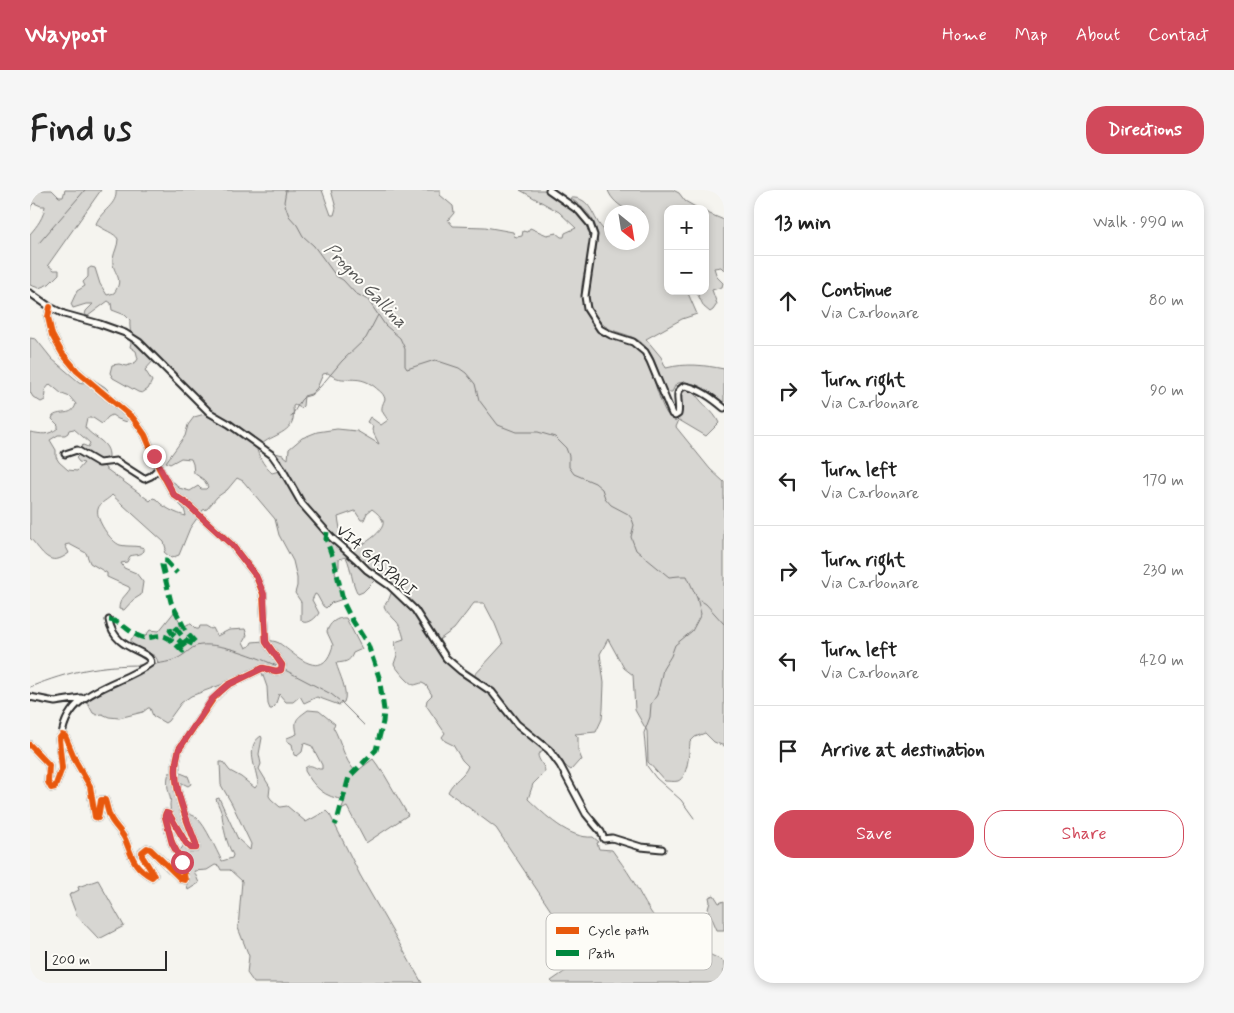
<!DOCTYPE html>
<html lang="en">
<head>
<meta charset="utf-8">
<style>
	:root { --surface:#fff; --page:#f6f6f6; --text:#222; --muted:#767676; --line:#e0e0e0; --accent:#d1495b }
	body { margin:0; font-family:Mynerve,sans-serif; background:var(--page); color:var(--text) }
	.controls { position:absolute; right:15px; top:15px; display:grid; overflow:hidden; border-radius:10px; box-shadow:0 2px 8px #0003 }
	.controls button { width:45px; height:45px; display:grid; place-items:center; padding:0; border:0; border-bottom:1px solid var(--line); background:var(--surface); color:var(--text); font:25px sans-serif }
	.compass { position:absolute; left:574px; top:15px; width:45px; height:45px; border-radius:50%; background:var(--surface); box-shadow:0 2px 8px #0003; rotate:150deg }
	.scale { position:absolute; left:15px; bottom:12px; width:122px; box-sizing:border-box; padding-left:5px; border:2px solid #2b2b2b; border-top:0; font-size:14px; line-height:18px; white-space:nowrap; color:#2b2b2b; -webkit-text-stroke:4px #fdfcf7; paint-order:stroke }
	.stop { position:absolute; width:15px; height:15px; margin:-11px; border:4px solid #d1495b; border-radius:50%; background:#fff }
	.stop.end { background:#d1495b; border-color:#fff; box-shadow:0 1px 5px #0008 }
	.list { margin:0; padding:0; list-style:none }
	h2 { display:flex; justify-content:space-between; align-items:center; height:65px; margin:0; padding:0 20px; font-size:21px }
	h2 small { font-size:16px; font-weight:400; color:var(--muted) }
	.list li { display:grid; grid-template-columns:32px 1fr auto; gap:15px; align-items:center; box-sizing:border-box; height:90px; padding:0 20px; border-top:1px solid var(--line) }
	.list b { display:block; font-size:19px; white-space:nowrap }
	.list p { margin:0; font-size:16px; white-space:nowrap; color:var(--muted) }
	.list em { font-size:16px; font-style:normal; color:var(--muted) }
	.actions { display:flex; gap:10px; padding:15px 20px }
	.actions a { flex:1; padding:11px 0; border:1px solid var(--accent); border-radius:20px; text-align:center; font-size:18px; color:var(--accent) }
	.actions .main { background:var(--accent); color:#fff }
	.icon { flex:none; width:28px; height:28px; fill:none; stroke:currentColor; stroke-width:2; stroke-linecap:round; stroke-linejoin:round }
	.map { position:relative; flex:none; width:694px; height:793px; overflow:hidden; border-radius:20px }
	header { display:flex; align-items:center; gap:30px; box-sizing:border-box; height:70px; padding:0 25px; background:var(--accent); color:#fff }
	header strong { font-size:24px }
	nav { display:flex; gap:28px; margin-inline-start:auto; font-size:18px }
	.intro { display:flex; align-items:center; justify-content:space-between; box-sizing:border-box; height:120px; padding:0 30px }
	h1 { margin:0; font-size:35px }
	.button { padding:12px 22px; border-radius:20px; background:var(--accent); color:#fff; font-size:18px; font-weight:700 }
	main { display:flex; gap:30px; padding:0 30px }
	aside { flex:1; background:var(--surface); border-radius:20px; box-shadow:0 2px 8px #0003 }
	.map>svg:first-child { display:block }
	.green { fill:#d7d6d2; stroke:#81807e; fill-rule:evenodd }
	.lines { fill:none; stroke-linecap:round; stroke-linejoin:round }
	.stream { stroke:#797877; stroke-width:1 }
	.minor-casing { stroke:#2b2b2b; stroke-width:9 }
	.minor { stroke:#fdfcf7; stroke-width:5 }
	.quiet { stroke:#00873e; stroke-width:5; stroke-dasharray:10 5; stroke-linecap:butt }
	.cycleway-casing { stroke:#fdfcf7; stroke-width:9 }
	.cycleway { stroke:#e8590c; stroke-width:6 }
	.route { stroke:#d1495b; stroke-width:6 }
	.labels { text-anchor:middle; stroke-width:4; stroke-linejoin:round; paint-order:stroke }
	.street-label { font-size:16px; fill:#2b2b2b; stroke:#fdfcf7 }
	.water-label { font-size:18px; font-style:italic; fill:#585857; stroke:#fdfcf7 }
	.key { fill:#fdfcf7; stroke:#bebdba; stroke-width:1 }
	.key-label { font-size:14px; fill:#2b2b2b }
</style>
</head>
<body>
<header>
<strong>Waypost</strong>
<nav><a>Home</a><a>Map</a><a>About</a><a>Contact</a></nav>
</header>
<div class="intro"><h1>Find us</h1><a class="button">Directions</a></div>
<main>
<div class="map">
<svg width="694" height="793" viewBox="0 0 694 793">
	<rect width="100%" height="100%" fill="#f5f4ef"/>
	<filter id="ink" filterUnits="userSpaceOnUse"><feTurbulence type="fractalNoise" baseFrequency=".02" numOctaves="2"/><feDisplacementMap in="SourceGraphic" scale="10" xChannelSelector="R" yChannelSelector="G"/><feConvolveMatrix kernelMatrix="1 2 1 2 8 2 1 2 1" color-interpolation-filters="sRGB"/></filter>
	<g filter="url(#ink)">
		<!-- green -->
		<path class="green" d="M0 0H22L29 7H33L35 0H71L18 75 24 80H29V84L19 94 9 98 0 95V44C7 36 14 27 15 16H11L4 13 1 16 0 20Z
			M86 0H292L301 25H304L306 18 301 0H410V5L423 16 424 23 418 30 423 36 455 37 483 42 484 46 487 47 492 46 493 41 497 42 500 38 517 45 526 43 531 47H534L535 43 546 38 529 22 490 0C497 0 509 0 516 0 524 3 531 11 538 16 587 50 537 83 556 123 564 140 577 146 593 152 599 155 606 156 610 161 623 174 626 207 637 224L643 226 650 223 651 215 650 203 653 199 665 203C672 215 684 221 689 233L676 246 649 230 646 237 680 279 694 292V556L684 552 675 543 665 547 660 552C659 562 658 587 648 591 644 592 639 591 635 591L618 572 617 541 605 520 603 485 594 478 578 449 570 464 574 493 573 519 572 529 566 542 545 544 548 547V560L552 570 549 571 541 580C531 575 530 562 519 558L508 564C508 571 515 575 515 582L503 594 498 609C515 625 539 649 563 647L569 652 567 653 569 659 582 660C589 670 596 679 602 689 615 712 623 732 646 748 661 759 679 762 694 772V793H523L521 791 553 769 466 638 418 602C423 590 434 587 438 576L432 570 423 555 415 551 412 547 415 543 396 515 397 510 402 505 396 495 392 493C391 493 385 495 384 495 379 494 366 478 364 474L367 465 365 452 374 449C372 441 370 434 364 429 360 424 356 422 354 416L359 409 363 398 347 388 333 402 328 404C321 392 322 379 316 367L309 369V377L305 382 313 409 301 413 296 418 293 416 287 405 285 404 282 410 289 423C286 428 279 434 273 432L271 430V412L265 403 267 396V388L263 371 249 345 245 329 213 291 207 288 197 300 187 307 177 319 173 320 160 338 149 365 141 368 134 362 136 359 134 352 82 305C78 310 70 312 68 319 65 329 81 352 90 355 98 357 106 355 114 358V361C110 366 106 364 100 366L97 372 91 373 94 378 106 383 113 392 111 405 103 410 94 420 89 419C89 409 95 407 100 399L99 397 77 387V383L60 373 56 363 39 354 35 355 39 363C19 379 13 362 0 348V242C12 244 18 246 28 238V235L22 229 23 226C31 220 42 227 46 214L40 207 32 204 20 194 15 200 16 203 15 210 11 212 3 207 0 202V148L6 149 22 169 49 192C54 194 57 192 61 188L75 197 79 201 81 210 101 228 97 232 88 229 82 225 78 227 72 234 63 228H57L55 237C62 248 80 251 79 267L73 270 75 278 120 311 123 308 126 309C132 317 147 324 156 326L154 319 137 301 139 294 142 292 145 293 149 298 160 301 168 296 171 299H176L178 297 174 290 164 283 163 274 161 269 151 268 140 274 136 272 155 246 158 235 164 227 175 224 178 219 124 170 115 180 122 191 118 199 112 203 108 202 83 188 80 183 82 175 89 174 97 176 106 172 108 169 106 161 100 157C103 147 99 140 100 130L95 125 82 120 81 113 78 111 58 126 55 125 56 121 63 114H56L43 118 41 114 47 101 55 96 53 92 58 87V79L61 77 65 78 70 94 77 105 84 103C96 87 81 83 83 69 84 62 88 56 88 49 85 43 73 40 66 34 71 20 88 15 86 0ZM298 183C314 196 326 182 345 197 349 201 353 202 355 209 350 220 351 220 358 230L351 235 340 227 337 232 343 236 342 240 349 254 327 241 307 239 287 242 272 248 259 259 258 269 253 265 245 263 243 266 249 281 242 283C235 277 230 269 227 260 234 246 259 246 263 229 264 225 263 220 263 216L265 215 271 218 273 216 274 206 281 204 287 198 293 184ZM44 239 60 253 58 257 53 255 51 257 55 262V264L49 265 46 268 49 272 54 273 47 281 38 280 29 272 26 267V260L20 250 28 245H35L38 243 39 240ZM342 319C346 322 351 326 353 331 356 343 324 361 314 362L308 327 325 321 331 330H334L337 323ZM444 413H454L465 434 473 454 442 488 411 463 406 452 424 439Z
			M578 0H643L649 3 655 11 669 19H638V101H657L667 124 652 129 616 149 631 167 636 178C656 173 674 175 694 179V213C683 203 661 187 646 194L642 202H636C630 188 626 168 616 157 599 137 573 150 560 115 558 108 559 102 560 96 563 54 583 38 540 8 562 6 562 29 574 40L581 34 582 52H612V22H596L598 20C590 17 580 8 578 0Z
			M675 22 694 30V80L691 77 684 78 687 87 693 93 692 97 682 100 687 114 683 120 680 122 674 117 666 101H675Z
			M145 421 150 433V438L154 437 158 434H161L166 439H169L170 436H176L181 439 183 438 187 446 199 440 215 439 217 445 213 452 216 458 220 456 222 452 234 451 238 450C241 451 245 451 249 453 260 460 284 486 297 469 300 465 302 459 303 455L297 442C299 433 307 427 316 428L332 459 323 463C320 472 315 472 306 473 309 484 319 502 314 512L309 515 287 507 274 513 270 506 263 512H256L249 504 245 516 242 519H240L238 514 237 497 231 480 161 506 151 513 138 531 135 533 123 526 120 518H118L113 522 89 528 79 527 72 524 67 525 63 523 56 510 57 509 128 473C126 463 120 464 112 462 108 460 104 457 101 455V449L105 446 113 449 120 440 129 441Z
			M278 520 289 521 305 534 303 537C312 552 313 569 326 582L343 569 354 584 378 625 336 653 317 617 311 620 315 610C294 607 285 598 275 581V578C282 572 285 580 292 579V575L282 556 274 553 272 562 267 566 264 565 262 554 257 551V548L267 544C264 529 266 529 278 520Z
			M231 546 232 548 229 564 231 574 229 579 240 597 239 606 241 609 250 617 257 616 276 632 296 621 300 625 330 685 392 793H224L217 783 219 766 208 738 212 691 200 680H191L189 676 185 675 177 680 164 681 169 693 158 700C155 688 159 685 151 673L148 672C143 662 153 661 154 653 149 642 140 628 140 615 140 613 141 610 140 607 138 600 136 591 139 583L148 582 158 586 161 594 158 596 148 591 145 594 156 622C160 625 164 625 167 628 176 636 186 660 192 671L202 668 203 665C196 652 194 640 192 625 191 620 188 615 186 609L189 608 208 649 220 660 221 654 202 614 191 595 190 572H193L200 581 211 587 225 598 228 594C227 579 214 557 231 546Z
			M68 690 94 736 69 749 47 726 39 705 49 700 48 697Z
			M684 705 689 713 694 711V740H687L678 719 680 712 679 707Z"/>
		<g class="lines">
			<!-- stream -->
			<path class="stream" d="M256 0 254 12 259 26 267 35 273 46 284 56 306 86 313 90 325 103 338 110 355 135 370 148 375 159V176L377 179 405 170 429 178 436 183 445 194 449 210 468 235 486 242H508L525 247 536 258 539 266V277L544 284 565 293 572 299 575 308 581 315 598 324 602 329 604 335 601 347 606 360 639 387 649 386H657L667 408 676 414 694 434
				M9 53 55 0
				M261 227 271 210 274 207 281 205 290 197 312 171 336 148 348 125
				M124 474C134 473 145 471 153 465 158 462 161 458 166 456 186 450 230 468 249 477
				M255 480 301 504 310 511 334 535
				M0 497C40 481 69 475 112 475
				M664 628 651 610 626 588 617 576 614 543 620 527 621 514 627 505 630 493 633 479 641 466 645 455 662 441 671 424 667 408"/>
			<!-- minor casing -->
			<g class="minor-casing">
				<path id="minor" d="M519 0 549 21 560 34 564 45 555 106 557 119 570 139 581 145 603 152 615 162 620 171 642 224 645 226 648 224C651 213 642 201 655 196 670 199 682 208 694 218
					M0 103 20 117 34 124 70 134 95 143 109 152 180 223 199 234 242 265 252 279 272 314 302 348 326 369 337 380 360 396 385 420 416 468 431 481 462 502 487 534 519 560 530 575 556 624 571 642 574 649 582 648 611 657 632 659
					M35 264 47 260 69 273 86 271 114 289 121 286 129 278
					M0 507 25 512 51 508
					M32 545C38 499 90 496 121 473 121 459 84 462 79 430
					M0 555 19 575 18 592 21 598 25 597 32 578 29 549 32 545 35 546 46 572 60 596 65 627 68 628 71 610H75C77 616 78 623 81 629 85 636 91 641 95 649 102 666 103 677 122 687L124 685 112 666V662L117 658 120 659 151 689 155 690 152 672 142 653 135 626 136 623 139 624 156 653 161 658H166V654C154 623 139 592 149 559L183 509 191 501 198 495 233 478 246 481 251 480 252 475 236 452 233 404 226 386 202 355 156 313 144 305 129 278 115 245 103 228 47 181 32 163 22 145 18 127 20 117"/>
			</g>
			<!-- minor -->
			<use href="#minor" class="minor"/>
			<!-- quiet -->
			<path class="quiet" d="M297 342 296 349 304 371 314 414 321 428 338 455 349 487 354 520 353 532 346 560 319 587 307 631 305 635
				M79 430C92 431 99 443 111 447 119 450 126 444 134 446 141 448 147 456 153 461L156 458C152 452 144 447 140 440L141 437H145L156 451 164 455 165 452 157 443 141 412 132 375 133 371H136L147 383"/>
			<!-- cycleway casing -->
			<g class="cycleway-casing">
				<path id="cycleway" d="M0 555 19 575 18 592 21 598 25 597 32 578 29 549 32 545 35 546 46 572 60 596 65 627 68 628 71 610H75C77 616 78 623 81 629 85 636 91 641 95 649 102 666 103 677 122 687L124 685 112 666V662L117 658 120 659 151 689 155 690 152 672 142 653 135 626 136 623 139 624 156 653 161 658H166V654C154 623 139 592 149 559L183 509 191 501 198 495 233 478 246 481 251 480 252 475 236 452 233 404 226 386 202 355 156 313 144 305 129 278 115 245 103 228 47 181 32 163 22 145 18 127 20 117"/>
			</g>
			<!-- cycleway -->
			<use href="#cycleway" class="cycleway"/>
		</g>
	</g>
	<g class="lines" filter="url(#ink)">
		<!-- route -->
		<path class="route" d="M124 266 144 305 156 313 202 355 226 386 234 404 236 452 252 475 251 480 246 481 233 478 198 495 191 501 182 509 149 559C139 592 155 623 166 654V658H161L156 653 139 624 136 623 135 626 142 653 152 672"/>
	</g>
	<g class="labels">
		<!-- street labels -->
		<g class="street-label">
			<text transform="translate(347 370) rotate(41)" y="6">VIA GASPARI</text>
		</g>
		<!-- water labels -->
		<g class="water-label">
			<text transform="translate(336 95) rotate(46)" y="6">Progno Gallina</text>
		</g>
	</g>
	<!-- legend -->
	<rect x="516" y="723" width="166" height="57" rx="8" class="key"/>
	<rect x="526" y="737" width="23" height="7" fill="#e8590c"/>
	<rect x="526" y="760" width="23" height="6" fill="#00873e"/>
	<g class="key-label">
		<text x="558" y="745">Cycle path</text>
		<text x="558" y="768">Path</text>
	</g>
</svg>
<div class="controls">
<button>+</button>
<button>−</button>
</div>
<svg class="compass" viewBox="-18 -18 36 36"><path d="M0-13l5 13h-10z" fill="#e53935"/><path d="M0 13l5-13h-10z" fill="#767676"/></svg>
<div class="scale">200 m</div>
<div class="stop" style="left:152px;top:672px"></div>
<div class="stop end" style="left:124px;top:266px"></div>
</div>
<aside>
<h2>13 min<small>Walk · 990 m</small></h2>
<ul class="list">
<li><svg class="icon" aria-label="ahead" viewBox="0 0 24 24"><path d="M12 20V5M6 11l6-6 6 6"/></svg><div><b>Continue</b><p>Via Carbonare</p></div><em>80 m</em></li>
<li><svg class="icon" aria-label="right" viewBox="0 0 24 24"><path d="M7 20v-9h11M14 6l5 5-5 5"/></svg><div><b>Turn right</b><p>Via Carbonare</p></div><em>90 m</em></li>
<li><svg class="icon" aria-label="left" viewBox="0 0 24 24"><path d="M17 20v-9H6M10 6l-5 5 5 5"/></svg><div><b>Turn left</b><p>Via Carbonare</p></div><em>170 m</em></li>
<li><svg class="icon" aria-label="right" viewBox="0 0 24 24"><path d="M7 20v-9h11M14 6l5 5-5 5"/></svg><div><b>Turn right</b><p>Via Carbonare</p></div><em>230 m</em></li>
<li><svg class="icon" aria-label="left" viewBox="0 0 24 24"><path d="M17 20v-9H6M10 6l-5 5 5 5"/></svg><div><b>Turn left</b><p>Via Carbonare</p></div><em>420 m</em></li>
<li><svg class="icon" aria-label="arrive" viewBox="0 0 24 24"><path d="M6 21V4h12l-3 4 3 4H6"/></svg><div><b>Arrive at destination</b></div></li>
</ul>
<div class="actions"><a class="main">Save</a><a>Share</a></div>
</aside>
</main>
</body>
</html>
